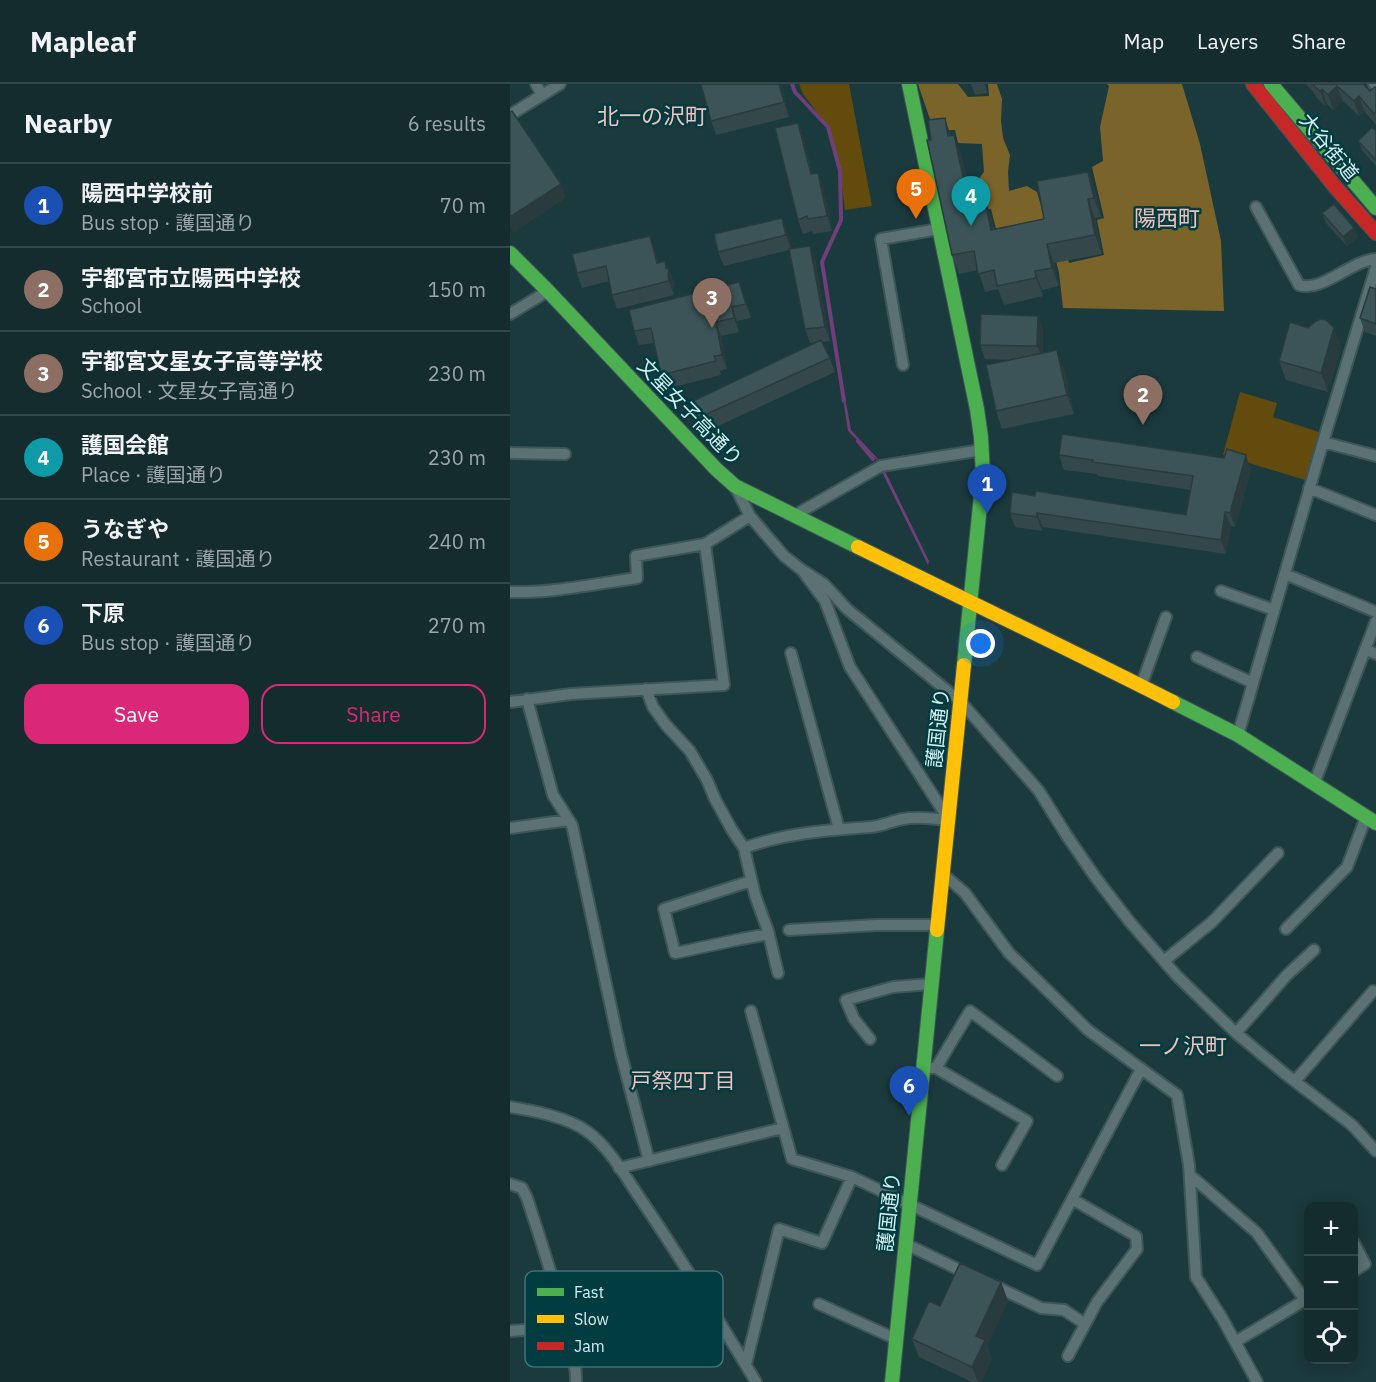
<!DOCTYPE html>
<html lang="en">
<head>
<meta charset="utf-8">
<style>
	:root { --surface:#142c2e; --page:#1d3436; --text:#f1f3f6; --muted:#9da7aa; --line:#33484a; --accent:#db2777 }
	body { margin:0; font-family:"IBM Plex Sans","Noto Sans JP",sans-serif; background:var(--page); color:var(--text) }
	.controls { position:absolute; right:18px; bottom:18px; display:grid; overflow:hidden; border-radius:12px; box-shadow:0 3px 15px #0003 }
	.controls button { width:54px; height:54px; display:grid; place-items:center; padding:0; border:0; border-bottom:2px solid var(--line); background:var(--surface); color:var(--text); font:30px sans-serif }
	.you { position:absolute; left:471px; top:560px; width:21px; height:21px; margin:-15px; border:4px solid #fff; border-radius:50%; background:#1a73e8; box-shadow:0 0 0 9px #1a73e833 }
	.badge { display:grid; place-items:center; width:39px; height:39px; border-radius:50%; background:var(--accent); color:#fff; font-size:20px; font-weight:700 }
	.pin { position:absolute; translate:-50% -50px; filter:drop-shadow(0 2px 3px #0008) }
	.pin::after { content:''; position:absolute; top:32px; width:21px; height:18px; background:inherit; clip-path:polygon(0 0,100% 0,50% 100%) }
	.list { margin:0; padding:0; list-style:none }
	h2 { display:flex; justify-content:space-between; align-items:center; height:78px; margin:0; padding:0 24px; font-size:26px }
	h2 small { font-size:20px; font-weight:400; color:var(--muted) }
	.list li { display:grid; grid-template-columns:39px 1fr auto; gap:18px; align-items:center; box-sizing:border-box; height:84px; padding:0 24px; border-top:2px solid var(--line) }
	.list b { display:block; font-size:22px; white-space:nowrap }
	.list p { margin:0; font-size:20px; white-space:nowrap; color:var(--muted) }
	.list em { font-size:20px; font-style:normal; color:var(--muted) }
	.actions { display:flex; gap:12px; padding:18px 24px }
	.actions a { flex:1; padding:14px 0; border:2px solid var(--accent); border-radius:18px; text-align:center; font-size:21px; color:var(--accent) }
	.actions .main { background:var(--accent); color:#fff }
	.icon { flex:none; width:33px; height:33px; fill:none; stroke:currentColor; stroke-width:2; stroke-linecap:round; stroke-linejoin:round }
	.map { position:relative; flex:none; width:866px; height:1298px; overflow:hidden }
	header { display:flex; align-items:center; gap:36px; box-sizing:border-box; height:84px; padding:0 30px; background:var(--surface); border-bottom:2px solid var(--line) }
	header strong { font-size:28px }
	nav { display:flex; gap:33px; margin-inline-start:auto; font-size:21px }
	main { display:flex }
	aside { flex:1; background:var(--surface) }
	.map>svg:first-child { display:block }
	.green { fill:#624b0c }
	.forest { fill:#7b642a }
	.water { fill:#6e3f78 }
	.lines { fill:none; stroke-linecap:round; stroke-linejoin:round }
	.stream { stroke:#6e3f78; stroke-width:4 }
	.street-casing { stroke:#3e5657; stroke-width:14 }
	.fast-casing { stroke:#3e5657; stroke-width:16 }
	.slow-casing { stroke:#3e5657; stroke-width:16 }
	.jam-casing { stroke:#3e5657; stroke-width:16 }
	.street { stroke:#5c7173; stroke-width:10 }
	.fast { stroke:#4caf50; stroke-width:14 }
	.slow { stroke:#ffc107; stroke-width:14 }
	.jam { stroke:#c62828; stroke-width:14 }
	.wall { fill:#34484b }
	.shaded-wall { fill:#2a3b3d }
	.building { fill:#3c5457; stroke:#2a3b3d; stroke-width:1.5 }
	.labels { text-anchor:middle; stroke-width:5; stroke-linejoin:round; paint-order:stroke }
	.street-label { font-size:20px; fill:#d4eff1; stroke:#003c40 }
	.neighbourhood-label { font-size:21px; fill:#f4c0bd; stroke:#003c40 }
	.quarter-label { font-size:22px; fill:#f4c0bd; stroke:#003c40 }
	.key { fill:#003c40; stroke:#407275; stroke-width:1.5 }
	.key-label { font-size:16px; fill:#d4eff1 }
</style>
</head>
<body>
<header>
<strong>Mapleaf</strong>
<nav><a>Map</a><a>Layers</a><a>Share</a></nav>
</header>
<main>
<aside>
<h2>Nearby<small>6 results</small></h2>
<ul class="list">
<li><span class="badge" style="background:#1a4fb4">1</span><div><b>陽西中学校前</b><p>Bus stop · 護国通り</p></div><em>70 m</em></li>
<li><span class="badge" style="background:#8d6e63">2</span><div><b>宇都宮市立陽西中学校</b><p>School</p></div><em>150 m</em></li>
<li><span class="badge" style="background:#8d6e63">3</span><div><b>宇都宮文星女子高等学校</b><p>School · 文星女子高通り</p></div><em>230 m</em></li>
<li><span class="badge" style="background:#0f9aa8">4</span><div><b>護国会館</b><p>Place · 護国通り</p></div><em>230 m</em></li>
<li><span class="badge" style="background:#e8710a">5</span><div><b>うなぎや</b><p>Restaurant · 護国通り</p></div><em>240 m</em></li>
<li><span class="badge" style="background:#1a4fb4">6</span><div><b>下原</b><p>Bus stop · 護国通り</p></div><em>270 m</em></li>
</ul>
<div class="actions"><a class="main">Save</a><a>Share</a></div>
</aside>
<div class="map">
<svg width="866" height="1298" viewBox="0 0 866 1298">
	<rect width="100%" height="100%" fill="#1b3a3d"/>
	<!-- green -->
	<path class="green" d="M289 0H339L362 122 335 126 330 87 318 43 293 10Z
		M730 308 767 319 763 333 809 348 795 396 713 371Z"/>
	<!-- forest -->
	<path class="forest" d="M408 0H448L458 13 479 12 478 0H487L492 15 491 36 493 54 500 71 498 88 499 107 517 102 527 108 538 146 550 144 559 179 594 171 587 136 594 134 582 83 593 77 590 43 599 2 597 0H672L690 60 711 157 714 227 553 224 549 189 540 152 490 161 481 125 464 126 460 100 467 97 474 88 472 60 448 59 445 46 424 47Z"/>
	<!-- water -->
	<path class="water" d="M335 313 341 346 368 375 367 376 338 347 333 314Z
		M374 385 419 477 418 481 371 386Z"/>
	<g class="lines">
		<!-- stream -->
		<path class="stream" d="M282 0 285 8 318 43 330 87 331 136 312 178 334 317
			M348 357 363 375"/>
		<!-- street casing -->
		<g class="street-casing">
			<path id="street" d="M26 0 32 11
				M864 0 866 1
				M0 31 50 0
				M746 123 789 201C811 209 842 176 866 175
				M0 230 38 207
				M393 281 371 155 429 145
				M813 358 866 372
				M0 369 55 370
				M225 402 240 432 274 472 292 486 315 517 340 583 439 736
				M799 404 866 431
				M285 431 371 382 472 366
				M292 486 314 500 337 525 451 618 529 707 557 752 586 794 619 837 667 892 726 949 774 989 842 1041 866 1067
				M775 490 866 528
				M711 507 764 526
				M0 508C43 509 85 500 127 494L126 472 195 460
				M855 565 866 570
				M281 569 329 745
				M687 573 743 599
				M631 602 656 533
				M136 605 143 623 156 641 180 667 197 696 205 715 222 746 234 764 245 811 258 847 268 889
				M17 615 43 711 62 741 111 970 139 1077
				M0 618 61 610 214 601 195 460 240 432
				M728 651 813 358 866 183
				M804 700 866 537
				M0 744 59 736
				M234 764C275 749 318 746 361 743 372 742 382 737 393 735 408 732 424 735 439 736
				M433 790 455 809 499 869 578 946 667 1011 679 1081 686 1193 712 1234 747 1298
				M241 797 154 825 165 869 231 855 259 850
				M776 845 837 783 856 733
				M279 846 367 841H427
				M654 877 702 838 768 769
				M241 927 282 1075 342 1093 527 1181 631 985
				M726 949 777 891 804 866
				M360 955 344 935 336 916 383 903 421 900
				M413 984H426L460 927 547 992
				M426 984 517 1037 492 1081
				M785 997 863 907
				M0 1023C24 1027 58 1033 78 1048 102 1066 117 1096 134 1120 173 1178 210 1238 246 1298
				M109 1084 273 1044
				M680 1091 747 1149 795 1216 725 1258
				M0 1100 12 1104 17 1114C31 1157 45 1199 56 1243 60 1261 67 1280 66 1298
				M844 1159 855 1180 844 1187
				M396 1160 460 1191
				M483 1201 531 1224 554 1226 575 1240
				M309 1220 386 1255
				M0 1247 56 1243
				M558 1272 587 1218 627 1165 626 1152 562 1115
				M236 1280 269 1145 312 1159 342 1093"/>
		</g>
		<!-- fast casing -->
		<g class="fast-casing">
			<path id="fast" d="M399 0 467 325 471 353 473 391 454 581
				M761 0 866 124
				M0 169 38 207 206 385 225 402 348 463
				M663 618 728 651 866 739
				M382 1298 427 846"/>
		</g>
		<!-- slow casing -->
		<g class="slow-casing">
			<path id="slow" d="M348 463C453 515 559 565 663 618
				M427 846 454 581"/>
		</g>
		<!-- jam casing -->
		<g class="jam-casing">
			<path id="jam" d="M743 0 826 104 866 149"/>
		</g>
		<!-- street -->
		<use href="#street" class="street"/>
		<!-- fast -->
		<use href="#fast" class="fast"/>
		<!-- slow -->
		<use href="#slow" class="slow"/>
		<!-- jam -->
		<use href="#jam" class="jam"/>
	</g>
	<!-- wall -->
	<path class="wall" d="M271 0 279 33 206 51 201 37Z
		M461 0H475L477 9 465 11Z
		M796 0H853L860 7 866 4V41L854 27 849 32 833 17 823 26 817 20 815 22 806 13 804 9Z
		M288 39 293 53 302 90 313 103 322 147 303 150 302 147 293 150 288 136Z
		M866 47V82L852 66 848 57Z
		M441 51 451 69 460 111 473 108 479 127 484 145 534 135 578 88 585 106 591 133 585 134 592 170 544 179 549 202 532 206 533 212 494 221 488 205 475 208 468 186 449 190 442 171 421 56Z
		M812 129 844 144 848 153 837 162 816 139Z
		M277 148 281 165 305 176 320 257 312 258 320 274 325 288 193 349 181 318 307 258 300 259 295 245 279 166 214 182 208 168Z
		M145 166 148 178 155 177 165 201 163 205 164 211 107 225 102 211 99 197 72 204 67 189Z
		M229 198 241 234 227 237 229 248 211 252 217 285 210 287 211 291 156 305 151 291 144 259 129 261 124 247Z
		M866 205V252L855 248 850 234Z
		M528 232 533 246V269L554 284 564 330 492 345 486 327 501 276 475 275 470 261Z
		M831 263 818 308 776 296 769 277Z
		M549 371 741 386 725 443 721 442 716 470 533 443 532 447 505 443 500 429 525 412 676 431 681 406 588 392 587 390 554 386Z
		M491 1198 498 1217 477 1262 482 1275 471 1298H462L409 1273 402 1255 430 1222Z"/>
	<!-- shaded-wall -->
	<path class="shaded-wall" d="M269 0H271L279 33 274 18Z
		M827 2 833 17 823 26 818 11Z
		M812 5 817 20 815 22 810 7Z
		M849 12 854 27 849 32 844 17Z
		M435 34 441 52H438Z
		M288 39 293 53 306 104 301 90Z
		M444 51 451 69 464 130 457 111Z
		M578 88 585 106 591 133 584 114Z
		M308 89 313 103 322 147 317 132Z
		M51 100 56 114 3 149 0 139V133Z
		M473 108 479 127 488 165 481 146Z
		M578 115 585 134 592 170 585 151Z
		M272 134 277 148 281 165 276 151Z
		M844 144 848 153 837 162 833 153Z
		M140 152 145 166 152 193 147 179Z
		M537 160 544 179 549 202 542 184Z
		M300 162 305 176 320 257 315 243Z
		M155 177 159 188V186L165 201 163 205 164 211 159 197Z
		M525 187 532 206 533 212 526 194Z
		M222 223 227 237 229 248 224 234Z
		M528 232 533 246V276L527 262Z
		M206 238 211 252 217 285 212 271Z
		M824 244 831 263 818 308 811 289Z
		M547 266 554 284 564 330 557 311Z
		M736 371 741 386 725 443 720 429Z
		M715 428 721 442 716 470 711 456Z
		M527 429 533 443 532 447 527 433Z
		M491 1198 498 1217 477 1262 482 1275 471 1298H468L462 1283 466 1252Z"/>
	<!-- building -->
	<path class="building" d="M191 0H269L274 18 201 37Z
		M802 0H853L860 7 865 3 866 4V28L864 30 849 12 844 17 827 2 818 11 812 5 810 7Z
		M2 27 51 100 0 133V28Z
		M435 34 438 52 444 51 457 111 473 108 481 146 534 135 527 97 578 88 584 114 578 115 585 151 537 160 542 184 525 187 526 194 487 202 484 186 468 190 464 167 442 171 417 56H421L418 36Z
		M288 39 301 90 308 89 317 132 298 135 297 132 288 136 265 44Z
		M862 43 866 47V76L848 57Z
		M824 120 844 144 833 153 812 129Z
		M272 134 276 151 208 168 204 150Z
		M140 152 147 179 155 177 156 184 159 186 158 191 159 197 102 211 96 182 67 189 62 170Z
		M300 162 315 243 295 245 279 165Z
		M229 198 236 220 222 223 224 234 206 238 212 271 204 272 206 277 151 291 141 244 124 247 119 226Z
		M860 203 866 205V240L850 234Z
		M471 230 528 232 527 262 470 261Z
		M810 235 816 236 824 244 811 289 769 277 780 238 798 244 806 237Z
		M311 256 320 274 188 334 181 318Z
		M547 266 557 311 486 327 476 281Z
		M552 350 714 374 717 365 736 371 720 429 715 428 711 456 527 429V433L500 429 502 408 525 412 526 407 676 431 683 392 582 378 583 376 549 371Z
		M450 1179 491 1198 466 1252 475 1256 462 1283 402 1255 419 1217 430 1222Z"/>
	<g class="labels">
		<!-- street labels -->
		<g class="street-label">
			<text transform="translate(819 63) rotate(51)" y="7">大谷街道</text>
			<text transform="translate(180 328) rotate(46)" y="7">文星女子高通り</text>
			<text transform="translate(428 644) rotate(-84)" y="7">護国通り</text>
			<text transform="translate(379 1128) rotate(-84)" y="7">護国通り</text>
		</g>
		<!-- neighbourhood labels -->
		<g class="neighbourhood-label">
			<text x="173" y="1004">戸祭四丁目</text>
		</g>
		<!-- quarter labels -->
		<g class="quarter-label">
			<text x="142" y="40">北一の沢町</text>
			<text x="657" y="142">陽西町</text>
			<text x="673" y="970">一ノ沢町</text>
		</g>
	</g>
	<!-- legend -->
	<rect x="15" y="1187" width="198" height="96" rx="9" class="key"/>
	<rect x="27" y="1204" width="27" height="8" fill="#4caf50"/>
	<rect x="27" y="1231" width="27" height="8" fill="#ffc107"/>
	<rect x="27" y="1258" width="27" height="8" fill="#c62828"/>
	<g class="key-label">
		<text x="64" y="1214">Fast</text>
		<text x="64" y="1241">Slow</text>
		<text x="64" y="1268">Jam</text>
	</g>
</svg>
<div class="controls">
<button>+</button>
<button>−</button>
<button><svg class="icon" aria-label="locate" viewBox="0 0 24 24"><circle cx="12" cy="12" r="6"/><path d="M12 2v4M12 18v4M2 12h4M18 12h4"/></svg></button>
</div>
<div class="you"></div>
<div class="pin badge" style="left:477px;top:430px;background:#1a4fb4">1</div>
<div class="pin badge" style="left:633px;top:341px;background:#8d6e63">2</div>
<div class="pin badge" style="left:202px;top:244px;background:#8d6e63">3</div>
<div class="pin badge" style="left:461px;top:142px;background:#0f9aa8">4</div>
<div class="pin badge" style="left:406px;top:135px;background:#e8710a">5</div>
<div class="pin badge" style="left:399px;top:1032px;background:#1a4fb4">6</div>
</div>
</main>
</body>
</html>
